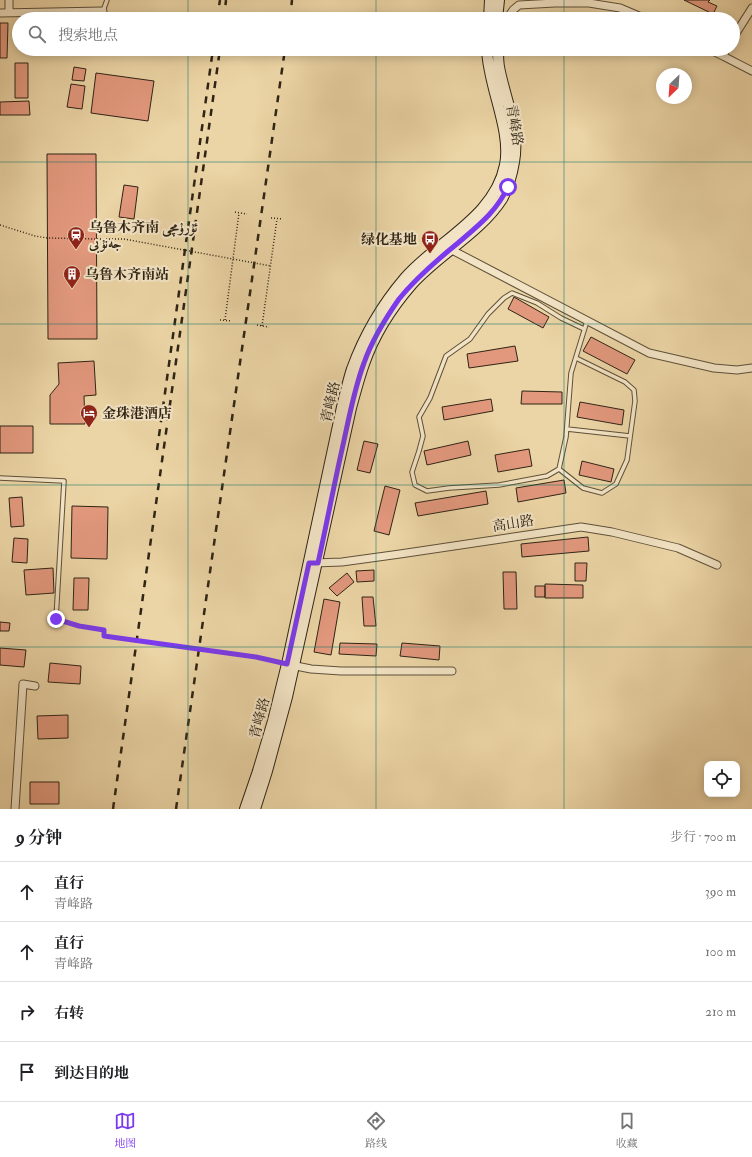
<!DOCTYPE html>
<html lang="zh">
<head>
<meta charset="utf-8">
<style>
	:root { --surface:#fff; --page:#f6f6f6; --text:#202124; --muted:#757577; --line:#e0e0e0; --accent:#7c3aed }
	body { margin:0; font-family:"IM FELL Double Pica",Amiri,"Noto Serif SC",serif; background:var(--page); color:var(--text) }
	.controls { position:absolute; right:12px; bottom:12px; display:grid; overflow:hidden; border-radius:8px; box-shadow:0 2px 10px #0003 }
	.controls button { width:36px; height:36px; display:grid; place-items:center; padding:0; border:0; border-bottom:1px solid var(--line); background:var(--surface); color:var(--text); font:20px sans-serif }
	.compass { position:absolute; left:656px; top:68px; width:36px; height:36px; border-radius:50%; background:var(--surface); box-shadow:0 2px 10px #0003; rotate:205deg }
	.stop { position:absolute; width:12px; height:12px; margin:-9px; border:3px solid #7c3aed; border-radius:50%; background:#fff }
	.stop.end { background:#7c3aed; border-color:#fff; box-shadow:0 1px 4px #0008 }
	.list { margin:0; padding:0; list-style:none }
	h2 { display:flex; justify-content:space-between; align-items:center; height:52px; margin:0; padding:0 16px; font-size:17px }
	h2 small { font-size:13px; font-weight:400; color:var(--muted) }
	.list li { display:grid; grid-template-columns:26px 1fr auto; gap:12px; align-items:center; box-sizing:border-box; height:60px; padding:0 16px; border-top:1px solid var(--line) }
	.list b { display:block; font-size:15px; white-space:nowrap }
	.list p { margin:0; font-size:13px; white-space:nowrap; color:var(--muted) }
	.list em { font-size:13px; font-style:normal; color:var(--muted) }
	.icon { flex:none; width:22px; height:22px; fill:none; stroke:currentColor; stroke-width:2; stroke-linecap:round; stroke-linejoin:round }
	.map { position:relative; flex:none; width:752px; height:809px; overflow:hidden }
	.search { position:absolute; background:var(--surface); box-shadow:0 2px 10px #0003; left:12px; right:12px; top:12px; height:44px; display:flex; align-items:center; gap:10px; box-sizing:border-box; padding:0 14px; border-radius:22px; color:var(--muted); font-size:15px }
	.sheet { height:292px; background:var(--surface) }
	nav { display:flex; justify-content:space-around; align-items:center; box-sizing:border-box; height:56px; border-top:1px solid var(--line); background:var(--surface); font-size:11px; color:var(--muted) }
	nav a { display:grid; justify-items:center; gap:2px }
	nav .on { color:var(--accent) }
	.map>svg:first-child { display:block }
	.building { fill:#e2987d; stroke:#2f2415 }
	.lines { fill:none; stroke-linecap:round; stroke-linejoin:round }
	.lane-casing { stroke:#5e5039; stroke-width:5.5 }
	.street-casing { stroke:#5e5039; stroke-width:9 }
	.secondary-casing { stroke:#2f2415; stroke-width:12 }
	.path { stroke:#2f2415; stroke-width:1.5; stroke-dasharray:1 2; stroke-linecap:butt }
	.lane { stroke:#f2e3c4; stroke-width:3.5 }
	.street { stroke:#f2e3c4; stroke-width:7 }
	.secondary { stroke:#f2e3c4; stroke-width:10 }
	.rail { stroke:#2f2415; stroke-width:2.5; stroke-dasharray:7 7; stroke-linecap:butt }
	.path-bridge { stroke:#2f2415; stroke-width:1.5; stroke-dasharray:1 2; stroke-linecap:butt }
	.route { stroke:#7c3aed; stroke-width:5 }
	.grid { fill:none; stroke:#0f766e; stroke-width:1; stroke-opacity:0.55 }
	.labels { text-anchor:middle; stroke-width:4; stroke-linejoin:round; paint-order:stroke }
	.street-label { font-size:14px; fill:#2f2415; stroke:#f2e3c4 }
	.poi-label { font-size:14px; font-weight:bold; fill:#2f2415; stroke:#f2e3c4; text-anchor:start }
</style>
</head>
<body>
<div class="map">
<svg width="752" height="809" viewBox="0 0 752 809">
	<rect width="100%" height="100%" fill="#ebd4a5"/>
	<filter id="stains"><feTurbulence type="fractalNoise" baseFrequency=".005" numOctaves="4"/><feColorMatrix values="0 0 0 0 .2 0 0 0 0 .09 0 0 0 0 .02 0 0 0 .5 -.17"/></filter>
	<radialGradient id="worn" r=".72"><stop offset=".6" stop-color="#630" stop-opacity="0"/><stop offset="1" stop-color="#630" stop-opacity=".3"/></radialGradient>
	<!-- building -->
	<path class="building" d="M684 0H710L708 2 717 6 713 14Z
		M0 23H8L7 58H0Z
		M15 63H28V98H15Z
		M74 67 86 69 84 81 72 80Z
		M96 73 154 81 148 121 91 113Z
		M71 84 85 86 82 109 67 107Z
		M29 101 30 115H0V102Z
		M47 154H96L97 339H48Z
		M124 185 138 187 134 219 119 217Z
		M514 297 549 317 543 328 508 309Z
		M591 337 635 360 627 374 583 351Z
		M515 346 518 361 469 368 467 354Z
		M94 361 96 395 84 396 85 424H50V395L59 384 58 363Z
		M522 391 562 392V404H521Z
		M491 399 493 411 444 420 442 407Z
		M580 402 624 410 622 425 577 417Z
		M0 426H33V453H0Z
		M364 441 378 444 370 473 357 470Z
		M468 441 471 455 427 465 424 451Z
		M529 449 532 466 498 472 495 455Z
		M582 461 614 469 611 482 579 475Z
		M564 480 566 493 518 502 516 488Z
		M385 486 400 490 389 535 374 531Z
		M486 491 488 504 418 516 415 503Z
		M22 497 24 526 11 527 9 498Z
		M72 506 108 507 107 559 71 558Z
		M588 537 589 551 522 557 521 544Z
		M14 538 28 539 27 563 12 562Z
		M575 563H587L586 581H575Z
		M53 568 54 593 26 595 24 570Z
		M374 570V581L357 582 356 571Z
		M503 572H516L517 609H504Z
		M347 573 354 582 337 596 329 588Z
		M74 578H89L88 610H73Z
		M545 584 583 585V598H545Z
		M535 586H545V597H535Z
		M362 597H373L376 626H364Z
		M324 599 340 602 331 655 314 652Z
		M0 622 10 623 9 631H0Z
		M340 643 377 644 376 656 339 654Z
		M402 643 440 646 439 660 400 656Z
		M0 648 26 650 24 667 0 665Z
		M50 663 81 666 80 684 48 682Z
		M68 715V738L38 739 37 716Z
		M30 782H59V804H30Z"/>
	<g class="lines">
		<!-- lane casing -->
		<g class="lane-casing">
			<path id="lane" d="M103 11 107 0
				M584 329 561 318 537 303 512 293 504 298 488 314 470 339 446 356 430 398 419 417 423 436 419 451 412 472 415 485 427 491 449 488 499 485 547 476 559 469 566 437 571 373 587 321
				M567 429 630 436
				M559 469 583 488 602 493 616 484 627 460 635 401 634 390 625 382 576 358
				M0 478 64 481 56 619"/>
		</g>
		<!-- street casing -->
		<g class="street-casing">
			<path id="street" d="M0 13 103 11
				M9 13V0
				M504 19 508 17 513 10 519 5 555 3H589L620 8 646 19
				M733 38 752 8
				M709 49 723 56 726 49
				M723 56 752 71
				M450 249 649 353 714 368 737 370 752 368
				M314 563 342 562 400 554 581 527 612 532 678 548 717 565
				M291 665 311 669 341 671H452
				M15 809 23 684 35 686"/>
		</g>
		<!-- secondary casing -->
		<g class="secondary-casing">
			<path id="secondary" d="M489 19 490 0
				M497 19 499 0
				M245 809 258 771 273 721 287 664 342 407C345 395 348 381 352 369 364 336 382 305 405 278 437 241 495 217 505 165 512 130 488 86 487 49
				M255 809 267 771 287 697 351 408C355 393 359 378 364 364 374 335 392 307 412 284 439 254 480 233 502 199 508 188 512 174 514 162 520 129 505 99 499 67 498 61 498 55 498 49"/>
		</g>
		<!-- path -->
		<path class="path" d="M235 212 247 214
			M271 218 283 219
			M0 225 35 236 47 238 97 239
			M220 320 232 321
			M225 320 239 213
			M257 325 269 327
			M262 326 277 219
			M61 621 79 626 104 630
			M256 657 279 662"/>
		<!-- lane -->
		<use href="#lane" class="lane"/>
		<!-- street -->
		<use href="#street" class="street"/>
		<!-- secondary -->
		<use href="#secondary" class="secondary"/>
		<!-- rail -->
		<path class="rail" d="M217 19 220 0
			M224 19 226 0
			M290 19 292 0
			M157 450 213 49
			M113 809 220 49
			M176 809 285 49"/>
		<!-- path-bridge -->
		<path class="path-bridge" d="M97 239H124L271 266
			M104 630V636L256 657"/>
	</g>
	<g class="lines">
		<!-- route -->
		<path class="route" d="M56 619 79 626 104 630V636L256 657 287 664 309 563H318C326 527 333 490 341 454 348 424 353 392 364 363 372 340 385 319 399 299 416 278 437 260 458 243 479 225 496 212 508 187"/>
	</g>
	<!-- grid -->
	<path class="grid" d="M188 0V19M376 0V19M564 0V19M188 49V809M376 49V809M564 49V809M0 162H752M0 324H752M0 485H752M0 647H752"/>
	<!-- icons -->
	<defs>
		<g id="station-pin" transform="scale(0.9)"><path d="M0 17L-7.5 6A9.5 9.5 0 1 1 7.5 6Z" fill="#8f2418" stroke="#f2e3c4"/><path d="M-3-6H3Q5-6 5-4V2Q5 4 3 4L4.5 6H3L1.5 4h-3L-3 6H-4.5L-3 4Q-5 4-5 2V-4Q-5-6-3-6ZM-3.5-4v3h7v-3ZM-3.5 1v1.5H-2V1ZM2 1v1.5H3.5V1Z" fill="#fff"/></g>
		<g id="bus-pin" transform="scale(0.9)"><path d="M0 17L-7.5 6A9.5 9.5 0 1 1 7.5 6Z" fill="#8f2418" stroke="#f2e3c4"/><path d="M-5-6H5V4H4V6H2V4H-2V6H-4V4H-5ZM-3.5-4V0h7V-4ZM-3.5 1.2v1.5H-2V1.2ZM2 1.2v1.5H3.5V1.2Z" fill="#fff"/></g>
		<g id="building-pin" transform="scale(0.9)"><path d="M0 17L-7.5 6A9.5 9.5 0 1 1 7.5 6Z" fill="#8f2418" stroke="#f2e3c4"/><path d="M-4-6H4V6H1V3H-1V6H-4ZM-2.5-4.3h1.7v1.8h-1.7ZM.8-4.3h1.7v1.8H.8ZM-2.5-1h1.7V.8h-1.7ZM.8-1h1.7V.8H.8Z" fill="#fff"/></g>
		<g id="hotel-pin" transform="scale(0.9)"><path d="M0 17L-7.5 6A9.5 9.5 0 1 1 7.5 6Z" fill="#8f2418" stroke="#f2e3c4"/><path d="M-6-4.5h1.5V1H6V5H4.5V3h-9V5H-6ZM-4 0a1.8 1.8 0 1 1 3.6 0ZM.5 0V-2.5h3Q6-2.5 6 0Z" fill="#fff"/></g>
	</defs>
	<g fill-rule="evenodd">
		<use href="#station-pin" x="76" y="235"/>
		<use href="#bus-pin" x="430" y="239"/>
		<use href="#building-pin" x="72" y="274"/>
		<use href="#hotel-pin" x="89" y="413"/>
	</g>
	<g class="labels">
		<!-- street labels -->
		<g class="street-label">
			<text transform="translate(515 125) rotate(80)" y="5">青峰路</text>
			<text transform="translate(330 402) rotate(-77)" y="5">青峰路</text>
			<text transform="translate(513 523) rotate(-9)" y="5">高山路</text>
			<text transform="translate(259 718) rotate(-75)" y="5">青峰路</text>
		</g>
		<!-- poi labels -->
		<g class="poi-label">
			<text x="89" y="232">乌鲁木齐南 ئۇرۇمچى<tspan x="89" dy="16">جەنۇبى</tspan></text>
			<text x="417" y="244" text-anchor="end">绿化基地</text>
			<text x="85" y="279">乌鲁木齐南站</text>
			<text x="102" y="418">金珠港酒店</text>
		</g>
	</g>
	<rect width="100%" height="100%" filter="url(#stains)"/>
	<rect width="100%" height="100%" fill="url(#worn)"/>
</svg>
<div class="controls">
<button><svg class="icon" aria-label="locate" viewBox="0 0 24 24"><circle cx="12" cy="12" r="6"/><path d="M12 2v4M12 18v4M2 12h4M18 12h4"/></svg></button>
</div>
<svg class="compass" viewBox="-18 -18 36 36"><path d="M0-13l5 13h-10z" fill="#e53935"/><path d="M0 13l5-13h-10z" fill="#757577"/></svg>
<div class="stop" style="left:508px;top:187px"></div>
<div class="stop end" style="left:56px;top:619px"></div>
<div class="search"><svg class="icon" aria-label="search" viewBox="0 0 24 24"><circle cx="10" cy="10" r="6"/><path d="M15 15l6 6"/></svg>搜索地点</div>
</div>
<section class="sheet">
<h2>9 分钟<small>步行 · 700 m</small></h2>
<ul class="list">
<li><svg class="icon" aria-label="ahead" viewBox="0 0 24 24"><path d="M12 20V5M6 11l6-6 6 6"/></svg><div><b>直行</b><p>青峰路</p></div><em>390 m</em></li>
<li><svg class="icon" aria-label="ahead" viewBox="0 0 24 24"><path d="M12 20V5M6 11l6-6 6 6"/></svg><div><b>直行</b><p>青峰路</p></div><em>100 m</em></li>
<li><svg class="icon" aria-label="right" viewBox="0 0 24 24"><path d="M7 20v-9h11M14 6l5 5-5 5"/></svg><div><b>右转</b></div><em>210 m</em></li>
<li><svg class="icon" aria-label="arrive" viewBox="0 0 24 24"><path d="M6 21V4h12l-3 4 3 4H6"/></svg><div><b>到达目的地</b></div></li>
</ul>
</section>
<nav>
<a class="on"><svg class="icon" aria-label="map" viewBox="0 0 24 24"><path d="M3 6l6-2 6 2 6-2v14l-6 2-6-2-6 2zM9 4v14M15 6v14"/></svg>地图</a>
<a><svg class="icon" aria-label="directions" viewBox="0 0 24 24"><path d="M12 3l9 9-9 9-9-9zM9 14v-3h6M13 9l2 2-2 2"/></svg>路线</a>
<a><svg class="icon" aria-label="saved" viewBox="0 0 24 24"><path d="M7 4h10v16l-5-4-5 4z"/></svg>收藏</a>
</nav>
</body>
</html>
